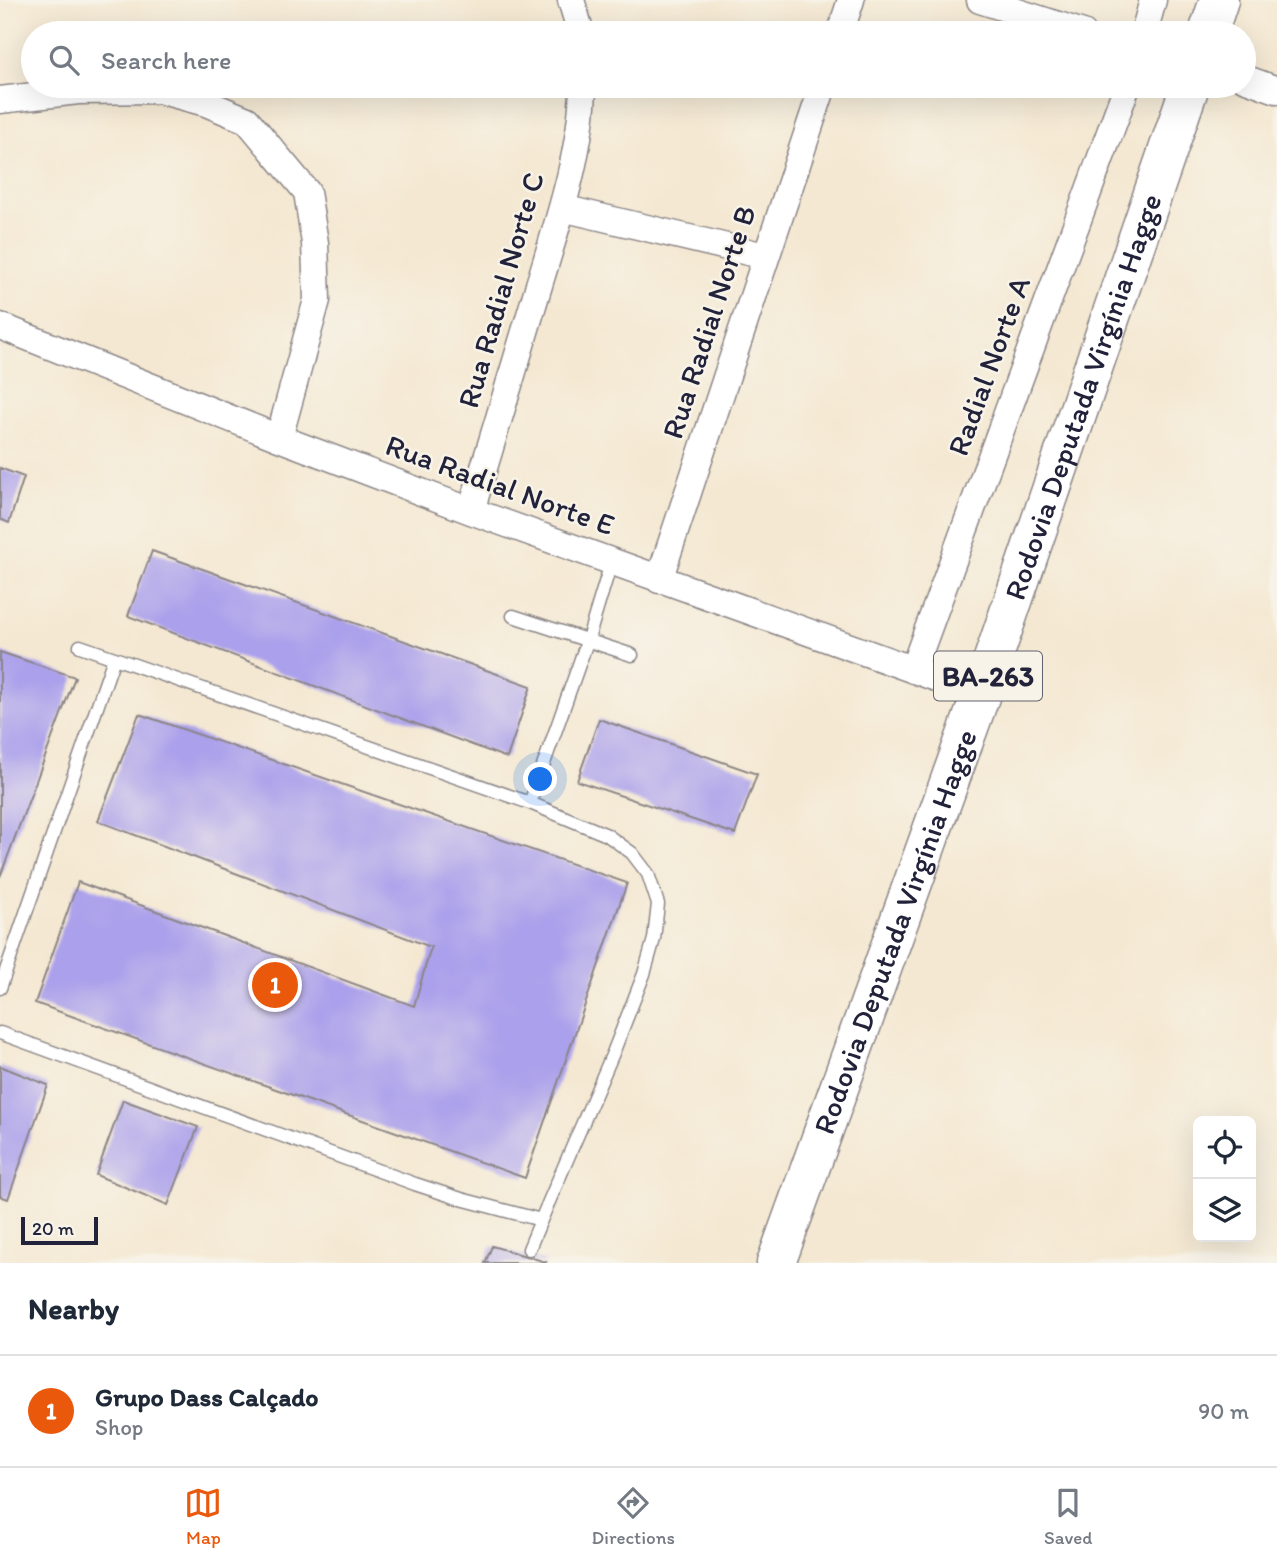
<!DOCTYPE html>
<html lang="en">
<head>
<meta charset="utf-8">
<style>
	:root { --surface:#fff; --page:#f6f6f7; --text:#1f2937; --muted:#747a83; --line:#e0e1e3; --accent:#ea580c }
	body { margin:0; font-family:Itim,sans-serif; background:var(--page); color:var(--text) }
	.controls { position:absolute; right:21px; bottom:21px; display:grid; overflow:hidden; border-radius:10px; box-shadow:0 7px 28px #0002 }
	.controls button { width:63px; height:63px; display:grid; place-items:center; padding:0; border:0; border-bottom:2px solid var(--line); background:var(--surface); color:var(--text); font:35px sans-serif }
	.scale { position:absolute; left:21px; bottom:18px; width:77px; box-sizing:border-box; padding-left:7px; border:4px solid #22223b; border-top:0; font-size:19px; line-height:24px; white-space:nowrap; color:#22223b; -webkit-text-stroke:5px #f7f3e8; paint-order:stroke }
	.you { position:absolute; left:541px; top:780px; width:24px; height:24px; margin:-18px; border:5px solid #fff; border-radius:50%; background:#1a73e8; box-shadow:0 0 0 10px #1a73e833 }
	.badge { display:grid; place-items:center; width:46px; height:46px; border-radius:50%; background:var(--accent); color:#fff; font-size:23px; font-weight:700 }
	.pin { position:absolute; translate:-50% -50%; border:4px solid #fff; box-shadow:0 2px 7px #0006 }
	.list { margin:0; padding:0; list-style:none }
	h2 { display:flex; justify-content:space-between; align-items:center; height:91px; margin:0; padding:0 28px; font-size:30px }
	h2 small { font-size:23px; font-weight:400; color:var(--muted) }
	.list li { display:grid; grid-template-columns:46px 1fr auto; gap:21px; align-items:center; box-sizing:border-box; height:112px; padding:0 28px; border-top:2px solid var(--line) }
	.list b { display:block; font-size:26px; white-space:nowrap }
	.list p { margin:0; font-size:23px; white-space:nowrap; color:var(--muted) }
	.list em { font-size:23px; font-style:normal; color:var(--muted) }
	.icon { flex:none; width:38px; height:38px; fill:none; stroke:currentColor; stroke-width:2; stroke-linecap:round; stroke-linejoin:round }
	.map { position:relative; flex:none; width:1277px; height:1263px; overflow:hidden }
	.search { position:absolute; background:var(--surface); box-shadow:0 7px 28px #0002; left:21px; right:21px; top:21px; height:77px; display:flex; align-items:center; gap:18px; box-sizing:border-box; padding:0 24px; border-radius:38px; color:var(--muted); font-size:26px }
	.sheet { height:203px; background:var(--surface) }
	nav { display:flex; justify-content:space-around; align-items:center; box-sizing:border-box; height:98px; border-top:2px solid var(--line); background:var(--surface); font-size:19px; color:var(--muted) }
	nav a { display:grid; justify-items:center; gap:4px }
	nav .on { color:var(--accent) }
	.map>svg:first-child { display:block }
	.building { fill:#aba0eb }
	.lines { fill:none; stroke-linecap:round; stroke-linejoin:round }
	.lane-casing { stroke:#8b8586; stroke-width:15 }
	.street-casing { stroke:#8b8586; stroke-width:29 }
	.highway-casing { stroke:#8b8586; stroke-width:41 }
	.lane { stroke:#fff; stroke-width:12 }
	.street { stroke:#fff; stroke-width:26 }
	.highway { stroke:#fff; stroke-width:38 }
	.labels { text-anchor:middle; stroke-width:5; stroke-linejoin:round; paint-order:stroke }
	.shield { fill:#f7f3e8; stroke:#62616f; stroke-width:2 }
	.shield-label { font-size:28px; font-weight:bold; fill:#22223b }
	.street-label { font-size:30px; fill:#22223b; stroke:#f7f3e8 }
</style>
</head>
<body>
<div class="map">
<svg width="1277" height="1263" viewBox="0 0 1277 1263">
	<rect width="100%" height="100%" fill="#f7f3e8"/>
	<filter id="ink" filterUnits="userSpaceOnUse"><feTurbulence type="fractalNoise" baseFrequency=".0143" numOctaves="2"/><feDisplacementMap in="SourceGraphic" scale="14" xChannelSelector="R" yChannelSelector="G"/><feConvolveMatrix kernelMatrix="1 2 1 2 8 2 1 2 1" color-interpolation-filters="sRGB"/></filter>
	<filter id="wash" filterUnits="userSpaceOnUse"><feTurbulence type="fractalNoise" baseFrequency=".00686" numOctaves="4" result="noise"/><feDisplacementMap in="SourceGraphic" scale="28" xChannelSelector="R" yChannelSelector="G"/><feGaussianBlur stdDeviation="1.57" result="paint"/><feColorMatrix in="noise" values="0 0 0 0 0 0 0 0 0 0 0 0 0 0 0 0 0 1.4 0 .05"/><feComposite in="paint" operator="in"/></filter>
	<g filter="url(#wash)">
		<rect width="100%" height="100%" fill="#f4e8d2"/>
		<g id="blocks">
			<!-- building -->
			<path class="building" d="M0 468 24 477 9 523 0 519Z
				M152 551 531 686 507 758 128 616Z
				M0 652 75 677 0 877Z
				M139 714 627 883 525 1178 35 1003 78 882 414 1006 431 947 98 821Z
				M599 719 757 774 735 834 577 781Z
				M0 1066 48 1085 8 1199 0 1196Z
				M123 1100 198 1127 168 1205 96 1175Z
				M492 1246 546 1262 545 1263H485Z"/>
		</g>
	</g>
	<g filter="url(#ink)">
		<use href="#blocks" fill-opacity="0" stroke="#8b8586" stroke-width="2"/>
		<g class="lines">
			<!-- lane casing -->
			<g class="lane-casing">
				<path id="lane" d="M513 616 632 655
					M530 803 588 639 611 563
					M0 988 114 658
					M0 1033 415 1184 461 1199 541 1220 613 1053 644 974 654 939 658 904 648 874 632 853 607 835 530 803 80 646
					M529 1249 541 1220"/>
			</g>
			<!-- street casing -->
			<g class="street-casing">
				<path id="street" d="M571 0 581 33
					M980 0 1083 33
					M840 33 851 0
					M1144 33 1153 0
					M1244 78 1277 90
					M0 100 78 91 158 90 206 103 247 120 307 192 315 243 317 300 279 438
					M562 208 765 256
					M0 326 279 438 471 511 981 694
					M471 511C494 436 516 360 539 285 558 222 582 151 583 86
					M659 580 823 86
					M913 670 1127 86"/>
			</g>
			<!-- highway casing -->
			<g class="highway-casing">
				<g id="highway">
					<path d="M1208 33 1219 0"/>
					<path id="s1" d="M776 1263 981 694 1190 86"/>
				</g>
			</g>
			<!-- lane -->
			<use href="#lane" class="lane"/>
			<!-- street -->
			<use href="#street" class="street"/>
			<!-- highway -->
			<use href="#highway" class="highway"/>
		</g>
	</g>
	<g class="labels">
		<!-- shield labels -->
		<rect class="shield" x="934" y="651.5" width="108" height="49" rx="5"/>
		<g class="shield-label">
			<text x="988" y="686">BA-263</text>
		</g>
		<!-- street labels -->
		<g class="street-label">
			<text transform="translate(501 290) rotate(-74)" y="10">Rua Radial Norte C</text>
			<text transform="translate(709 322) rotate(-72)" y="10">Rua Radial Norte B</text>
			<text transform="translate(989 366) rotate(-70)" y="10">Radial Norte A</text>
			<text dy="10" stroke="none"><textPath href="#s1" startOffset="919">Rodovia Deputada Virgínia Hagge</textPath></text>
			<text transform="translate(500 485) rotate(20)" y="10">Rua Radial Norte E</text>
			<text dy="10" stroke="none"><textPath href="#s1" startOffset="352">Rodovia Deputada Virgínia Hagge</textPath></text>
		</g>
	</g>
</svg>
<div class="controls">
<button><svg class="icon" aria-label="locate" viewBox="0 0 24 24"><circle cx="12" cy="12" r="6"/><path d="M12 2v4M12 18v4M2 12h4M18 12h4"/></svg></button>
<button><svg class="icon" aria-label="layers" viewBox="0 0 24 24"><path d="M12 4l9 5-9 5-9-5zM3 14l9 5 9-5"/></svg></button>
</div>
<div class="scale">20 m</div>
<div class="you"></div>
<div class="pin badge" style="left:275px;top:985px">1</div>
<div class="search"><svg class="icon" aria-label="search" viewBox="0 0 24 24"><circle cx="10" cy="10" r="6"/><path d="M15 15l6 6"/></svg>Search here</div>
</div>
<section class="sheet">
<h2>Nearby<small></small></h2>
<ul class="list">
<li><span class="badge">1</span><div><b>Grupo Dass Calçado</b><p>Shop</p></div><em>90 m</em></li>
</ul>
</section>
<nav>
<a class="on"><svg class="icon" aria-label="map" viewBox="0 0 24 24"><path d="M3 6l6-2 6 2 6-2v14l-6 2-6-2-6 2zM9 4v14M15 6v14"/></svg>Map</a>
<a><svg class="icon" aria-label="directions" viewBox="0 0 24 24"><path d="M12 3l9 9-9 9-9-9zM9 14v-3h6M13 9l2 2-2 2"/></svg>Directions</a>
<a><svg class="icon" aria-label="saved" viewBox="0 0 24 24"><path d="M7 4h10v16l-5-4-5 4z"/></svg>Saved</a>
</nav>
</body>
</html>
